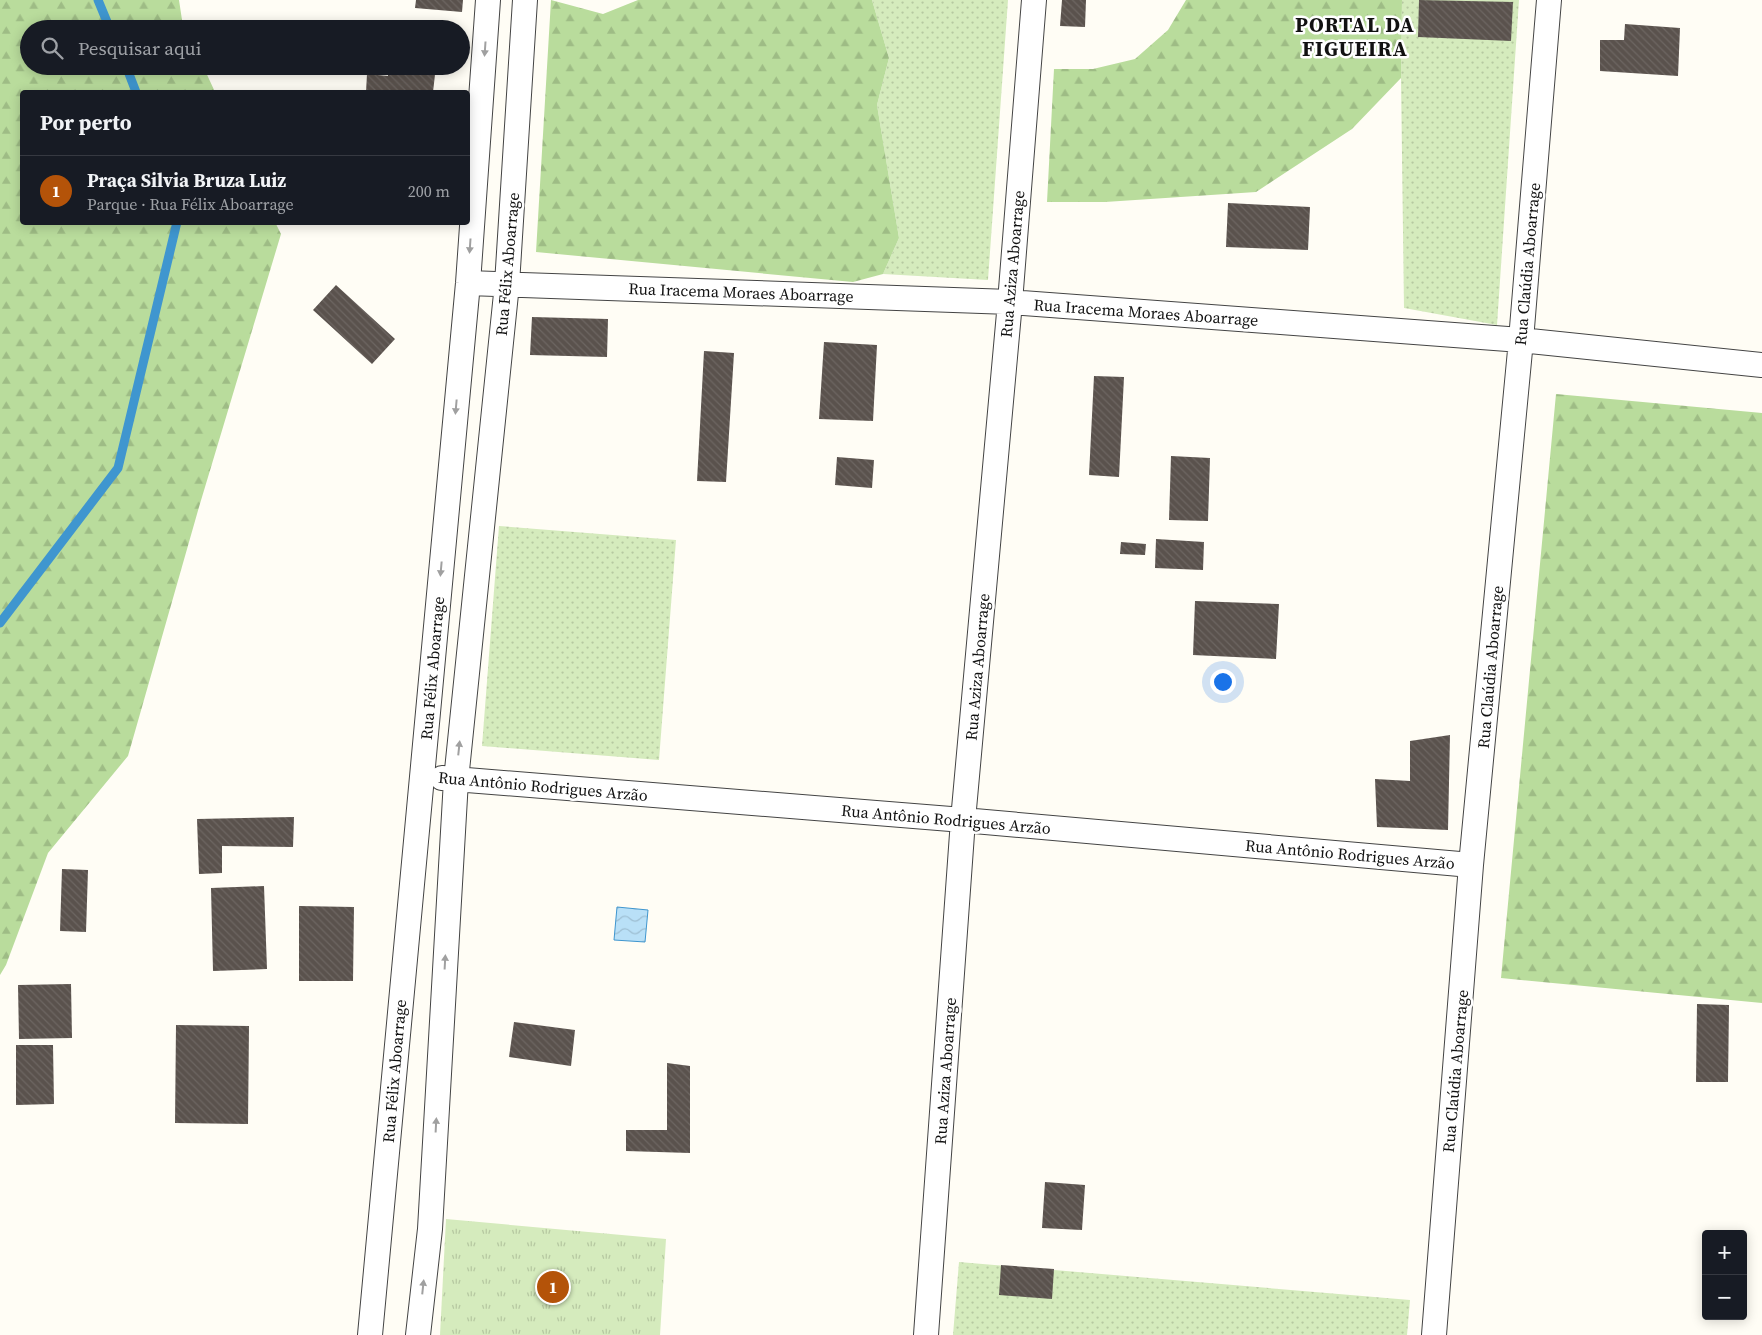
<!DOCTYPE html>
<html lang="pt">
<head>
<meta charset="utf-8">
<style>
	:root { --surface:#171b24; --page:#242831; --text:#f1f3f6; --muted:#9ea1a6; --line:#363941; --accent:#b45309 }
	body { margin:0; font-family:"Source Serif 4",serif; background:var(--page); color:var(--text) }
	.controls { position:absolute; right:15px; bottom:15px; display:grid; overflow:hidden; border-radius:5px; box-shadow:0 2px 12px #0003 }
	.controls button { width:45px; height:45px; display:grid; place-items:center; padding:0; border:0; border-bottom:1px solid var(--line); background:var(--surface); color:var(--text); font:25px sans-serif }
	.you { position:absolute; left:1222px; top:681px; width:18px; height:18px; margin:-12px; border:4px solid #fff; border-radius:50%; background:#1a73e8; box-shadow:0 0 0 8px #1a73e833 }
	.badge { display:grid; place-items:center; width:32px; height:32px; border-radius:50%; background:var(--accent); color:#fff; font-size:16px; font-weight:700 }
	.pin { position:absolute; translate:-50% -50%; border:2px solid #fff; box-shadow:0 1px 5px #0006 }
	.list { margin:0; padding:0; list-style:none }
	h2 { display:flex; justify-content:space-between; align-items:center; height:65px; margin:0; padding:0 20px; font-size:21px }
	h2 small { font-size:16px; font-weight:400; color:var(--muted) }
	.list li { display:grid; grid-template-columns:32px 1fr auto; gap:15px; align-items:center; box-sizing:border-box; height:70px; padding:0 20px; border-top:1px solid var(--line) }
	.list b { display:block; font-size:19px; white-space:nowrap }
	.list p { margin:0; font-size:16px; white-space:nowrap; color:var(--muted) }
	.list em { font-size:16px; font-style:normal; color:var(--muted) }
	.icon { flex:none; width:28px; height:28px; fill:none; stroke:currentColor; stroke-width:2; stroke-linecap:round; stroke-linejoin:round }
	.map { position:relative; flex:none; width:1762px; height:1335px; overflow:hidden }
	.search { position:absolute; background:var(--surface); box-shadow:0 2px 12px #0003; left:20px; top:20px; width:450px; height:55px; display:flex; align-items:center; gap:12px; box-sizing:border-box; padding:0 18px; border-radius:28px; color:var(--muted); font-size:19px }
	.panel { position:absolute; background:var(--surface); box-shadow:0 2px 12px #0003; left:20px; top:90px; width:450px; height:135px; border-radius:5px }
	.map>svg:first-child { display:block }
	.grass { fill:url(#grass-dots) }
	.forest { fill:url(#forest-firs) }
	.park { fill:url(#park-tufts) }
	.water { fill:url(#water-waves); stroke:#3f96cf }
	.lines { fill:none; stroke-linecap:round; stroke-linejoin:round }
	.stream { stroke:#3f96cf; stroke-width:9 }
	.building { fill:url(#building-back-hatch) }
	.street-casing { stroke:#444; stroke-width:26 }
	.street { stroke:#fff; stroke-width:24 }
	.oneway { fill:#a0a0a0 }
	.labels { text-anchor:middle; stroke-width:5; stroke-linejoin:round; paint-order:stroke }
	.street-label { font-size:16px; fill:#111; stroke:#fff }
	.district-label { font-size:21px; font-weight:bold; letter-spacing:1px; fill:#111; stroke:#fff }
</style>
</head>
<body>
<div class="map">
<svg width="1762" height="1335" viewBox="0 0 1762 1335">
	<defs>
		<pattern id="grass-dots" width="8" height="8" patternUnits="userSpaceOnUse" patternTransform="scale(1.25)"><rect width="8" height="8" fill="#d5ebbd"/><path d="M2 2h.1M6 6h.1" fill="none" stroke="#b6c8a1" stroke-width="1.8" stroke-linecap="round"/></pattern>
		<pattern id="forest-firs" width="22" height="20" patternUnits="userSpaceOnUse" patternTransform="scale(1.25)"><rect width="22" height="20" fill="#b9dc9c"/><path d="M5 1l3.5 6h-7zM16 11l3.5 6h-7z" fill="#9ebc85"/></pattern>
		<pattern id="park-tufts" width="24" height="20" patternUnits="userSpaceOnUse" patternTransform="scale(1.25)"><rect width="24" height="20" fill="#d5ebbd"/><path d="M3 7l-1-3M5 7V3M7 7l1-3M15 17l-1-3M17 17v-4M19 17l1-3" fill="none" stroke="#b6c8a1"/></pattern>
		<pattern id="water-waves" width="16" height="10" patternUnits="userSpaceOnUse" patternTransform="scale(1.25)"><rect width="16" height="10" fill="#b9e0f7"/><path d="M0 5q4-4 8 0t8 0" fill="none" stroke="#9ebfd3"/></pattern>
		<pattern id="building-back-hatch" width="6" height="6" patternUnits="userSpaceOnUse" patternTransform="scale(1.25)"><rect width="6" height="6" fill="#5a524d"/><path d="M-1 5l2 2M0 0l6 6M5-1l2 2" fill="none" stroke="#6d6662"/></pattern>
	</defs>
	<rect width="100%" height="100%" fill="#fffdf5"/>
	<!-- grass -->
	<path class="grass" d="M872 0H1008L988 280 883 274 899 238 877 105 889 58Z
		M1402 0H1519L1497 325 1404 308 1401 78Z
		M499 526 676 540 659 760 482 746Z
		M959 1262 1410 1300 1407 1335H953Z"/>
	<!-- forest -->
	<path class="forest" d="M0 0H179L182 20 186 29H29V66H203L215 92H22V222H275L281 234 199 507 128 756 48 853 6 965 0 975Z
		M551 0 603 14 638 0H872L889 58 877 105 899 238 883 274 853 282 536 252Z
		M1186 0H1402L1401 78 1352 129 1256 192 1105 202H1047L1054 69H1093L1135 59 1168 30Z
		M1556 394 1762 413V1003L1501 978Z"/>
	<!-- park -->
	<path class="park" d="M446 1219 666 1239 660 1335H440Z"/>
	<!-- water -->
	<path class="water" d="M617 907 648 910 645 942 614 940Z"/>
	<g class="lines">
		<!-- stream -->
		<path class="stream" d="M98 0 110 29
			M126 66 136 92
			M0 623 118 468 177 222"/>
	</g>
	<!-- building -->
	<path class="building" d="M416 0H463L462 12 415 8Z
		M1062 0H1086L1085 27 1060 26Z
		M1419 0 1513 2 1511 41 1418 37Z
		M390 22 438 23 437 29H390Z
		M1625 24 1680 28 1678 76 1600 71V40H1624Z
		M388 66H436L433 92H366L367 74 388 76Z
		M1228 203 1310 207 1308 250 1226 247Z
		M336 285 395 339 372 364 313 310Z
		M532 317 608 319 607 357 530 355Z
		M824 342 877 345 873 421 819 419Z
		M704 351 734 353 726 482 697 481Z
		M1094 376 1124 377 1119 477 1089 475Z
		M1171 456 1210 458 1208 521 1169 520Z
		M837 457 874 460 872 488 835 485Z
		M1156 539 1204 542 1203 570 1155 568Z
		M1121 542 1146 544 1145 555 1120 554Z
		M1195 601 1279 604 1276 659 1193 655Z
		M1450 735 1448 830 1377 827 1375 779 1410 781V741Z
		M294 817 293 847 222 846V873L199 874 197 819Z
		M62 869 88 870 86 932 60 931Z
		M264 886 267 969 213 971 211 888Z
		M299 906 354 907 353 981H299Z
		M71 984 72 1038 19 1039 18 985Z
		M1697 1004 1729 1005 1728 1082H1696Z
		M514 1022 575 1030 571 1066 509 1057Z
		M176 1025 249 1026 248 1124 175 1123Z
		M16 1045H53L54 1104 16 1105Z
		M667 1063 690 1066V1153L626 1151V1130H667Z
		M1045 1182 1085 1185 1082 1230 1042 1228Z
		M1001 1265 1054 1269 1052 1299 999 1295Z"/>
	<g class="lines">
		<!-- street casing -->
		<g class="street-casing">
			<path id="street" d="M468 283 1010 302 1521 340 1762 365
				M442 778 963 820 1471 865
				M370 1335 468 283 488 0
				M418 1335 430 1229 456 780 507 284 525 0
				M926 1335 963 820 1010 302 1034 0
				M1434 1335 1471 865 1521 340 1549 0"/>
		</g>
		<!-- street -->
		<use href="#street" class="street"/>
	</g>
	<!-- one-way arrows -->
	<defs><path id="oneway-solid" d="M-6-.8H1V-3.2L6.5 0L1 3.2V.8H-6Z" transform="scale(1.25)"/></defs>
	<g class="oneway">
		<use href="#oneway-solid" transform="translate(485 49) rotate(94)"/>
		<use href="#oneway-solid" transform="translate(470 246) rotate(94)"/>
		<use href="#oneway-solid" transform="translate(456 407) rotate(95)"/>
		<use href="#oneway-solid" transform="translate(441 569) rotate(95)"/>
		<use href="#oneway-solid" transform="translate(459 748) rotate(-84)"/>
		<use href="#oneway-solid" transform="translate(445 962) rotate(-87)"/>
		<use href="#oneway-solid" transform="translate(436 1125) rotate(-87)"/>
		<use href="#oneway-solid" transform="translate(423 1287) rotate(-84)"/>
	</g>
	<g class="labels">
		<!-- street labels -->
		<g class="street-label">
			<text transform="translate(507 264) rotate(-85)" y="6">Rua Félix Aboarrage</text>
			<text transform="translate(1012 264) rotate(-85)" y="6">Rua Aziza Aboarrage</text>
			<text transform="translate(1527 264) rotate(-85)" y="6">Rua Claúdia Aboarrage</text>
			<text transform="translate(741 292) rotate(2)" y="6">Rua Iracema Moraes Aboarrage</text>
			<text transform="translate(1146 312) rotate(4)" y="6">Rua Iracema Moraes Aboarrage</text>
			<text transform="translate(977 667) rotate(-85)" y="6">Rua Aziza Aboarrage</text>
			<text transform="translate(1490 667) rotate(-85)" y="6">Rua Claúdia Aboarrage</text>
			<text transform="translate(432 668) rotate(-85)" y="6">Rua Félix Aboarrage</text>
			<text transform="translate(543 786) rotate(5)" y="6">Rua Antônio Rodrigues Arzão</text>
			<text transform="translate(946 819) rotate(5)" y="6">Rua Antônio Rodrigues Arzão</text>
			<text transform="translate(1350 854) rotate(5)" y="6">Rua Antônio Rodrigues Arzão</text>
			<text transform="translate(394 1071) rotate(-85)" y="6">Rua Félix Aboarrage</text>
			<text transform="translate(945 1071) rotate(-86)" y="6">Rua Aziza Aboarrage</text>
			<text transform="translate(1455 1071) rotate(-85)" y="6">Rua Claúdia Aboarrage</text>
		</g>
		<!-- district labels -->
		<g class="district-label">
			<text x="1355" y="32">PORTAL DA<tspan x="1355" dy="24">FIGUEIRA</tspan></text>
		</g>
	</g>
</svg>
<div class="controls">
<button>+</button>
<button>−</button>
</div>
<div class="you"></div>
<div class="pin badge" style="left:553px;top:1287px">1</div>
<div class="search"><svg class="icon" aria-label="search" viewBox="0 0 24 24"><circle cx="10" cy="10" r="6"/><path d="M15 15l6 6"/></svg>Pesquisar aqui</div>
<section class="panel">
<h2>Por perto<small></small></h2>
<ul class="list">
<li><span class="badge">1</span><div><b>Praça Silvia Bruza Luiz</b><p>Parque · Rua Félix Aboarrage</p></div><em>200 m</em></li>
</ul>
</section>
</div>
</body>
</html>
